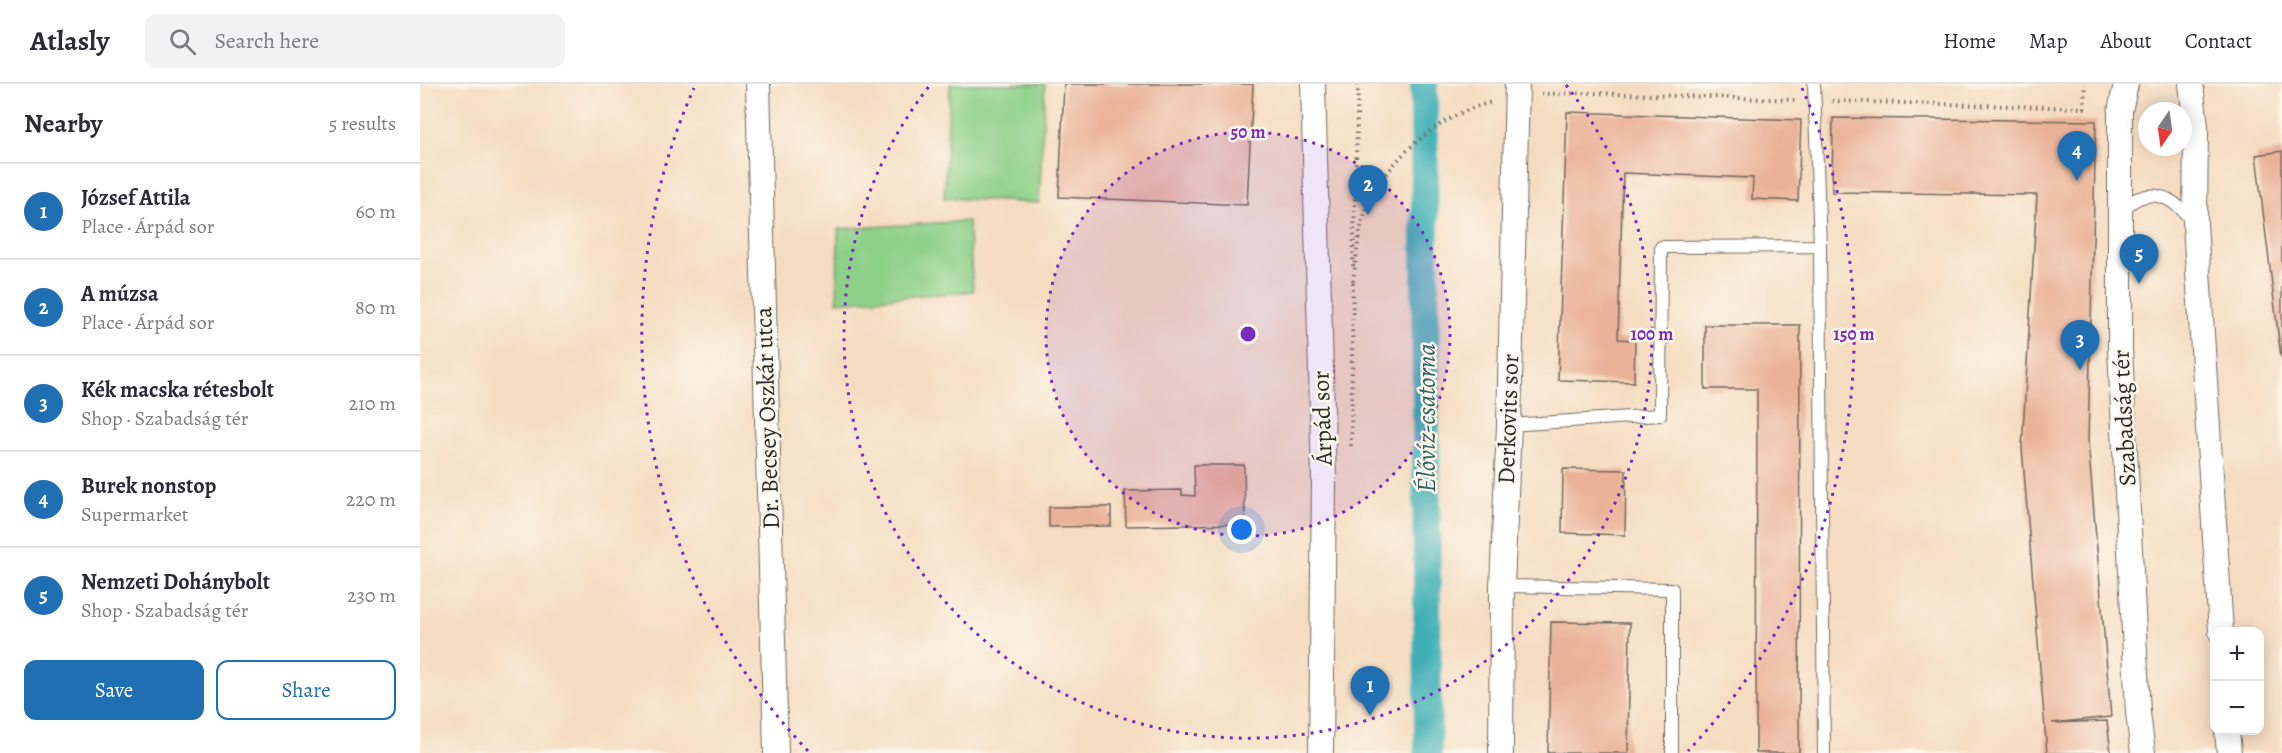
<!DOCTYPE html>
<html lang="en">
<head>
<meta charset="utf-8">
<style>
	:root { --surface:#fff; --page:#f2f2f3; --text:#2b2b33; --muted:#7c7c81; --line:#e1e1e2; --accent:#1f6fb2 }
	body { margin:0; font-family:Alegreya,serif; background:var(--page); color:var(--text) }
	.controls { position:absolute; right:18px; bottom:18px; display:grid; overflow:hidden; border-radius:12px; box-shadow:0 3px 15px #0003 }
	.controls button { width:54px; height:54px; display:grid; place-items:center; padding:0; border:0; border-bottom:2px solid var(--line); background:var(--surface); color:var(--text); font:30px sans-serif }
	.compass { position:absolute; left:1718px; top:18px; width:54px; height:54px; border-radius:50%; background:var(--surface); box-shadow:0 3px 15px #0003; rotate:193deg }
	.you { position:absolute; left:822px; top:446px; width:21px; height:21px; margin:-15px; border:4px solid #fff; border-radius:50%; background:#1a73e8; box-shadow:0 0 0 9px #1a73e833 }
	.badge { display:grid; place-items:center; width:39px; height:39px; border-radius:50%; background:var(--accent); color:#fff; font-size:20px; font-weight:700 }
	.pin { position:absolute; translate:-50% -50px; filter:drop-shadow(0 2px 3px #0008) }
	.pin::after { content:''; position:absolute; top:32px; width:21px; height:18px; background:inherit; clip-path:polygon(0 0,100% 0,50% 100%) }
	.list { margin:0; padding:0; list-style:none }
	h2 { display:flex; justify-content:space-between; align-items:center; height:78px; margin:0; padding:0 24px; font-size:26px }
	h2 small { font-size:20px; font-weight:400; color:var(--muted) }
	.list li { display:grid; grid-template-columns:39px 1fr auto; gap:18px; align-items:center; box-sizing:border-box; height:96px; padding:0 24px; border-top:2px solid var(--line) }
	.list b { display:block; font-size:22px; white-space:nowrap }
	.list p { margin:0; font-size:20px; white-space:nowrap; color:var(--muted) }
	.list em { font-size:20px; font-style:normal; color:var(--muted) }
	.actions { display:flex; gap:12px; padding:18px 24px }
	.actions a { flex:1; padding:14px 0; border:2px solid var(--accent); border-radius:12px; text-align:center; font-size:21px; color:var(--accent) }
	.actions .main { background:var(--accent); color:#fff }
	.icon { flex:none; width:33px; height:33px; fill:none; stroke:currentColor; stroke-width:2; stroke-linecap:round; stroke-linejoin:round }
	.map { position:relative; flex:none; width:1862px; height:669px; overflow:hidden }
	header { display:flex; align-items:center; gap:36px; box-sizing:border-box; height:84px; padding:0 30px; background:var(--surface); border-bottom:2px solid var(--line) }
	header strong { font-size:28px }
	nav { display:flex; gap:33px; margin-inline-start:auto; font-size:21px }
	.search { width:420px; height:54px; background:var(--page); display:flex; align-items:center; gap:15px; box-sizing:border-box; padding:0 21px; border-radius:12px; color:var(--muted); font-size:22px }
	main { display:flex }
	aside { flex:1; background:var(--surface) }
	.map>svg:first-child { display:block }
	.green { fill:#8dd088; stroke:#5c7e5a; stroke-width:1.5 }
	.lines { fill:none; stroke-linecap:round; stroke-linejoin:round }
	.canal { stroke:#3dafb5; stroke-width:28 }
	.building { fill:#ebb298 }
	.lane-casing { stroke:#72695f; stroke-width:14 }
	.street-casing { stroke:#72695f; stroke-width:26 }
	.path { stroke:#72695f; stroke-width:4; stroke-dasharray:1.5 4.5; stroke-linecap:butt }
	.lane { stroke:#fff; stroke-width:12 }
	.street { stroke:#fff; stroke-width:24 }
	.ring { fill:none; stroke:#7b2cbf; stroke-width:3; stroke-dasharray:3 6 }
	.labels { text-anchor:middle; stroke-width:5; stroke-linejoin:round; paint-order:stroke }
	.street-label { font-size:24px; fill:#2b2b2b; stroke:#fbf7ec }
	.water-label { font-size:26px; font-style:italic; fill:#326062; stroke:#fbf7ec }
	.centre { fill:#7b2cbf; stroke:#fbf7ec; stroke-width:3 }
	.ring-label { font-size:18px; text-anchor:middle; font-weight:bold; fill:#7b2cbf; stroke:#fbf7ec; stroke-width:5; stroke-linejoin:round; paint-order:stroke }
</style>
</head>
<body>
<header>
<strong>Atlasly</strong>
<div class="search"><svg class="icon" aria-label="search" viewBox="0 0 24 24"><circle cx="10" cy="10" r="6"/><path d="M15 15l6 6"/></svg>Search here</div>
<nav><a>Home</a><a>Map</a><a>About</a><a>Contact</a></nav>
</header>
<main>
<aside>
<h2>Nearby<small>5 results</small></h2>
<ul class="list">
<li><span class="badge">1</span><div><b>József Attila</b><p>Place · Árpád sor</p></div><em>60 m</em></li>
<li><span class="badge">2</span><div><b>A múzsa</b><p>Place · Árpád sor</p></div><em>80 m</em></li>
<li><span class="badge">3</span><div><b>Kék macska rétesbolt</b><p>Shop · Szabadság tér</p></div><em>210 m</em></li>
<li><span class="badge">4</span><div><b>Burek nonstop</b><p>Supermarket</p></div><em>220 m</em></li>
<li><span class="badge">5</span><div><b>Nemzeti Dohánybolt</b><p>Shop · Szabadság tér</p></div><em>230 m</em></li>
</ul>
<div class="actions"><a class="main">Save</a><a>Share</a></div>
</aside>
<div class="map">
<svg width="1862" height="669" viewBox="0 0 1862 669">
	<rect width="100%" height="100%" fill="#fbf7ec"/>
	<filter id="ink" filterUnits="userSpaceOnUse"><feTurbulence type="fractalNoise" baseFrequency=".0167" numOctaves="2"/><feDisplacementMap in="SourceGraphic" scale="12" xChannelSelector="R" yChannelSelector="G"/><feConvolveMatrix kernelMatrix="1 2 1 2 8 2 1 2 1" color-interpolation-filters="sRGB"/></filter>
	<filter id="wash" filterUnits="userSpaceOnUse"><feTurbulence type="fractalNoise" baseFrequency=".008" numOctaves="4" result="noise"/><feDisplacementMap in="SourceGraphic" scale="24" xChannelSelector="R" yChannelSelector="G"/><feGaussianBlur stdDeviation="1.35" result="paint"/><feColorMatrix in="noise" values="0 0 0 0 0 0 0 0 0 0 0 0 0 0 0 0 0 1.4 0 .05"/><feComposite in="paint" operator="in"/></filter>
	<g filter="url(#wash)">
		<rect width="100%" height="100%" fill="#f5dcc0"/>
		<!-- green -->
		<path class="green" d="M530 0H625L619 119 524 114Z
			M548 137 553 207 417 218 418 145Z"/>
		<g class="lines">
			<!-- canal -->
			<path class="canal" d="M1004 0 1008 669"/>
		</g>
		<g id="blocks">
			<!-- building -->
			<path class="building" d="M644 0H833L827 121 639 113Z
				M1147 28 1381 36 1378 117 1332 115 1333 94 1203 89 1198 255 1215 256 1214 298 1138 296Z
				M1413 34 1676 37 1668 357 1691 633 1632 639 1687 637 1691 669H1627L1602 364 1617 111 1412 108Z
				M1862 67V273H1861L1836 71Z
				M1285 241H1380L1379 669H1336L1337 305H1285Z
				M774 381H824L825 440 706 442 705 407 762 406V411L775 412Z
				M1143 385 1206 386 1205 451 1142 449Z
				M629 423H691V442L629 443Z
				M1131 538 1210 539 1208 669H1128Z"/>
		</g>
	</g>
	<g filter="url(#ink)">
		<use href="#blocks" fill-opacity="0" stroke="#72695f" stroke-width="1.5"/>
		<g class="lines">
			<!-- lane casing -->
			<g class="lane-casing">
				<path id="lane" d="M1394 0 1400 162 1404 669
					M1700 128C1706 123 1713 116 1719 114 1742 105 1759 121 1772 137
					M1089 341 1240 331 1241 163 1400 162
					M1082 502 1252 505V669"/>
			</g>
			<!-- street casing -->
			<g class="street-casing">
				<path id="street" d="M338 0 356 669
					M893 0 904 396 901 669
					M1706 0 1700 27V265L1718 629 1723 669
					M1771 0 1776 43 1775 140 1801 548
					M1807 646 1809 669
					M1081 669 1082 502 1089 341 1097 0"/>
			</g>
			<!-- path -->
			<path class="path" d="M1121 10 1171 9 1375 16
				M1412 17 1664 24 1665 0
				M933 182 938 0
				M933 197C936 177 938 148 945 129 964 77 1019 30 1073 18
				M931 362 933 196"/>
			<!-- lane -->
			<use href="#lane" class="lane"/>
			<!-- street -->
			<use href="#street" class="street"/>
		</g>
	</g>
	<!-- distance rings -->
	<circle cx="828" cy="250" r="202" fill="#7b2cbf" fill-opacity=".12"/>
	<g class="ring">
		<circle cx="828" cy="250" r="202"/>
		<path d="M1146 1A404 404 0 1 1 510 1"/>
		<path d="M388 667A606 606 0 0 1 274 4M1382 4A606 606 0 0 1 1268 667"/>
	</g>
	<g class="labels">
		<!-- street labels -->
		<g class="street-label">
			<text transform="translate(347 334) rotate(-92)" y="8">Dr. Becsey Oszkár utca</text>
			<text transform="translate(902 334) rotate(-92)" y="8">Árpád sor</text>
			<text transform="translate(1704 334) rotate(-93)" y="8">Szabadság tér</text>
			<text transform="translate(1088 335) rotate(-88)" y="8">Derkovits sor</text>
		</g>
		<!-- water labels -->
		<g class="water-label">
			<text transform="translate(1006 334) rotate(-90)" y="9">Élővíz-csatorna</text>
		</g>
	</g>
	<circle cx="828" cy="250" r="9" class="centre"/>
	<g class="ring-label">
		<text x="828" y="54">50 m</text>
		<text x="1232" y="256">100 m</text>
		<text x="1434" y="256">150 m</text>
	</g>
</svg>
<div class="controls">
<button>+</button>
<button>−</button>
</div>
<svg class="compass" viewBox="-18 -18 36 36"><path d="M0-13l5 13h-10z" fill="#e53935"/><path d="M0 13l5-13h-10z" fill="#7c7c81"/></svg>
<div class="you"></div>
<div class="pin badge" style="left:950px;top:632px">1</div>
<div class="pin badge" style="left:948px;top:131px">2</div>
<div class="pin badge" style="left:1660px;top:286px">3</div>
<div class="pin badge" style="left:1657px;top:97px">4</div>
<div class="pin badge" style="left:1719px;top:200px">5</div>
</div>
</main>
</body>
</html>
